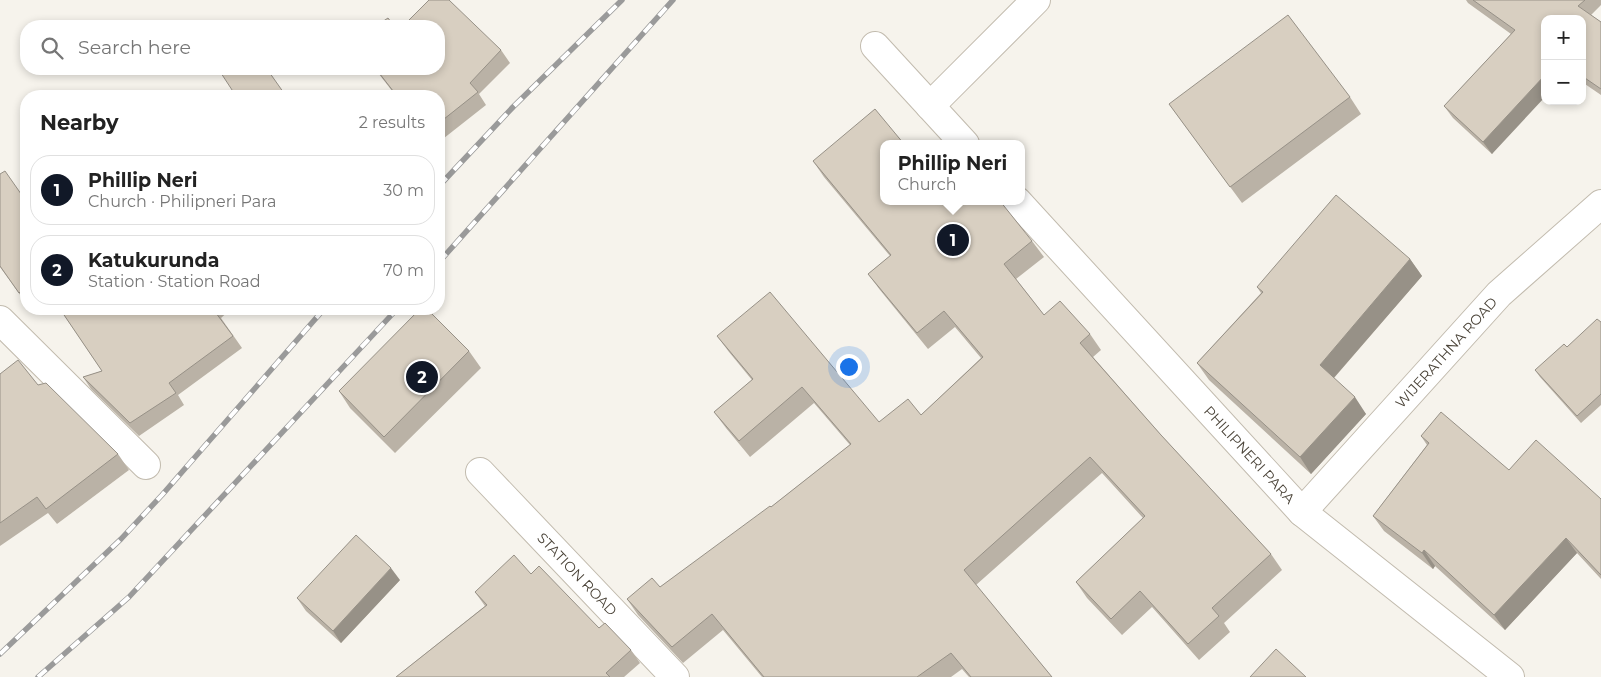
<!DOCTYPE html>
<html lang="en">
<head>
<meta charset="utf-8">
<style>
	:root { --surface:#fff; --page:#f6f6f6; --text:#222; --muted:#767676; --line:#e0e0e0; --accent:#111827 }
	body { margin:0; font-family:Montserrat,sans-serif; background:var(--page); color:var(--text) }
	.controls { position:absolute; right:15px; top:15px; display:grid; overflow:hidden; border-radius:10px; box-shadow:0 2px 8px #0003 }
	.controls button { width:45px; height:45px; display:grid; place-items:center; padding:0; border:0; border-bottom:1px solid var(--line); background:var(--surface); color:var(--text); font:25px sans-serif }
	.you { position:absolute; left:848px; top:366px; width:18px; height:18px; margin:-12px; border:4px solid #fff; border-radius:50%; background:#1a73e8; box-shadow:0 0 0 8px #1a73e833 }
	.badge { display:grid; place-items:center; width:32px; height:32px; border-radius:50%; background:var(--accent); color:#fff; font-size:16px; font-weight:700 }
	.pin { position:absolute; translate:-50% -50%; border:2px solid #fff; box-shadow:0 1px 5px #0006 }
	.popup { position:absolute; left:880px; top:140px; width:145px; height:65px; box-sizing:border-box; display:grid; place-content:center; border-radius:10px; background:var(--surface); filter:drop-shadow(0 1px 4px #0005); font-size:16px; white-space:nowrap; color:var(--muted) }
	.popup b { font-size:19px; color:var(--text) }
	.popup::after { content:''; position:absolute; left:50%; top:100%; margin-left:-10px; border:10px solid transparent; border-top-color:var(--surface) }
	.list { margin:0; padding:0; list-style:none }
	h2 { display:flex; justify-content:space-between; align-items:center; height:65px; margin:0; padding:0 20px; font-size:21px }
	h2 small { font-size:16px; font-weight:400; color:var(--muted) }
	.list li { display:grid; grid-template-columns:32px 1fr auto; gap:15px; align-items:center; box-sizing:border-box; height:70px; margin:0 10px 10px; padding:0 10px; border:1px solid var(--line); border-radius:20px }
	.list b { display:block; font-size:19px; white-space:nowrap }
	.list p { margin:0; font-size:16px; white-space:nowrap; color:var(--muted) }
	.list em { font-size:16px; font-style:normal; color:var(--muted) }
	.icon { flex:none; width:28px; height:28px; fill:none; stroke:currentColor; stroke-width:2; stroke-linecap:round; stroke-linejoin:round }
	.map { position:relative; flex:none; width:1601px; height:677px; overflow:hidden }
	.search { position:absolute; background:var(--surface); box-shadow:0 2px 8px #0003; left:20px; top:20px; width:425px; height:55px; display:flex; align-items:center; gap:12px; box-sizing:border-box; padding:0 18px; border-radius:20px; color:var(--muted); font-size:19px }
	.panel { position:absolute; background:var(--surface); box-shadow:0 2px 8px #0003; left:20px; top:90px; width:425px; height:225px; border-radius:20px }
	.map>svg:first-child { display:block }
	.lines { fill:none; stroke-linecap:round; stroke-linejoin:round }
	.street-casing { stroke:#c2bbae; stroke-width:30 }
	.street { stroke:#fff; stroke-width:28 }
	.rail-casing { stroke:#9a9a9a; stroke-width:5.5 }
	.rail { stroke:#fff; stroke-width:4; stroke-dasharray:11; stroke-linecap:butt }
	.wall { fill:#bab2a6 }
	.shaded-wall { fill:#979187 }
	.building { fill:#d8cfc1; stroke:#979187 }
	.labels { text-anchor:middle; stroke-width:4; stroke-linejoin:round; paint-order:stroke }
	.street-label { font-size:14px; fill:#4b4439; stroke:#fff }
</style>
</head>
<body>
<div class="map">
<svg width="1601" height="677" viewBox="0 0 1601 677">
	<rect width="100%" height="100%" fill="#f6f3ec"/>
	<g class="lines">
		<!-- street casing -->
		<g class="street-casing">
			<g id="street">
				<path d="M875 46 965 144"/>
				<path d="M930 106 1036 0"/>
				<path id="s1" d="M1017 201 1302 512 1510 677"/>
				<path d="M0 320 146 465"/>
				<path id="s2" d="M480 472 675 677"/>
				<path id="s3" d="M1302 512 1499 294 1601 204"/>
			</g>
		</g>
		<!-- street -->
		<use href="#street" class="street"/>
		<!-- rail casing -->
		<g class="rail-casing">
			<path id="rail" d="M439 186 513 107 622 0
				M439 262 673 0
				M0 654 121 539 162 495 324 309
				M38 677 129 597 397 309"/>
		</g>
		<!-- rail -->
		<use href="#rail" class="rail"/>
	</g>
	<!-- wall -->
	<path class="wall" d="M1466 0H1601V5L1591 15 1601 22V95L1582 82V19L1492 154 1453 118 1444 106 1511 34 1468 3Z
		M501 50 510 63 479 94 486 105 439 142V96H396L375 69H439Z
		M1350 97 1361 114 1242 203 1169 104Z
		M813 161 954 206 1032 241 1044 257 1016 279 1044 315 1090 334 1101 350 1093 357 1161 435 1271 554 1282 570 1224 623 1230 632 1199 660 1152 607 1122 635 1087 598 1076 582 1143 518 1102 473 976 585 1052 677H969L962 669 951 677H762L723 630 683 663 638 615 627 599 660 587 771 507 850 445 814 403 750 457 726 428 714 412 752 380 729 352 717 336 879 422 921 415 981 358 955 327 928 349 880 290 868 274 890 256 824 177Z
		M26 201V303L0 267Z
		M1410 259 1422 276 1334 378 1366 414 1311 474 1209 380 1197 363 1261 293 1257 287Z
		M60 309H231L221 318 242 348 178 395 184 405 139 436 91 389 83 377 102 371Z
		M1601 322V405L1581 423 1540 377 1535 370Z
		M469 351 481 368 395 453 350 408 339 391Z
		M0 374 38 385 118 454 129 470 57 524 48 513 0 546Z
		M1421 436 1509 470 1601 499V579L1577 553 1505 630 1435 566 1433 569 1384 531 1373 516 1427 445Z
		M531 574 599 628 631 650 640 663 624 677H396L485 606 475 592Z
		M400 580 341 643 306 611 297 598Z"/>
	<!-- shaded-wall -->
	<path class="shaded-wall" d="M1545 75V97L1492 154 1483 142Z
		M1410 259 1422 276 1331 381 1320 365Z
		M1355 397 1366 414 1311 474 1300 457Z
		M1566 538 1577 553 1505 630 1494 615Z
		M1424 550 1435 566 1433 569 1422 553Z
		M391 568 400 580 341 643 333 631Z"/>
	<!-- building -->
	<path class="building" d="M429 0H449L501 50 470 83 478 92 439 123V96H397L376 69H439V26H403Z
		M1473 0H1585L1578 6 1601 22V89L1582 76V19H1545V75L1483 142 1444 106 1515 30Z
		M1288 15 1350 97 1230 187 1169 104Z
		M388 18 394 26H376Z
		M220 69H267L286 96H236L219 70Z
		M875 109 904 144H884V201H950L954 206 960 201H1000L1032 241 1004 264 1044 315 1060 301 1090 334 1080 343 1161 435 1271 554 1212 608 1219 616 1188 644 1140 591 1111 619 1076 582 1145 516 1090 457 964 570 1052 677H971L951 653 917 677H764L712 614 672 647 627 599 652 578 660 587 770 506 771 507 851 444 802 387 739 441 714 412 753 379 717 336 770 292 879 422 908 399 921 415 983 357 944 311 917 333 868 274 891 255 813 161Z
		M5 171 26 201V287L19 293 0 266V174Z
		M1336 195 1410 259 1320 365 1355 397 1300 457 1197 363 1263 292 1257 287Z
		M60 309H213L233 336 169 383 176 393 130 423 83 377 102 371Z
		M420 309H427L469 351 384 437 339 391Z
		M1597 319 1601 322V394L1577 416 1535 370 1564 344 1567 347Z
		M18 360 38 385 46 383 118 454 46 509 37 497 0 523V374Z
		M1441 412 1509 470 1536 440 1601 499V575L1566 538 1494 615 1424 550 1422 553 1373 516 1429 443 1421 436Z
		M356 535 391 568 333 631 297 598Z
		M514 555 531 574 539 566 599 628 605 623 631 650 606 673 610 677H396L487 605 475 592Z
		M1276 649 1306 677H1250Z"/>
	<g class="labels">
		<!-- street labels -->
		<g class="street-label">
			<text dy="5" stroke="none"><textPath href="#s3" startOffset="215">WIJERATHNA ROAD</textPath></text>
			<text dy="5" stroke="none"><textPath href="#s1" startOffset="344">PHILIPNERI PARA</textPath></text>
			<text dy="5" stroke="none"><textPath href="#s2" startOffset="141">STATION ROAD</textPath></text>
		</g>
	</g>
</svg>
<div class="controls">
<button>+</button>
<button>−</button>
</div>
<div class="you"></div>
<div class="pin badge" style="left:953px;top:240px">1</div>
<div class="popup"><b>Phillip Neri</b>Church</div>
<div class="pin badge" style="left:422px;top:377px">2</div>
<div class="search"><svg class="icon" aria-label="search" viewBox="0 0 24 24"><circle cx="10" cy="10" r="6"/><path d="M15 15l6 6"/></svg>Search here</div>
<section class="panel">
<h2>Nearby<small>2 results</small></h2>
<ul class="list">
<li><span class="badge">1</span><div><b>Phillip Neri</b><p>Church · Philipneri Para</p></div><em>30 m</em></li>
<li><span class="badge">2</span><div><b>Katukurunda</b><p>Station · Station Road</p></div><em>70 m</em></li>
</ul>
</section>
</div>
</body>
</html>
